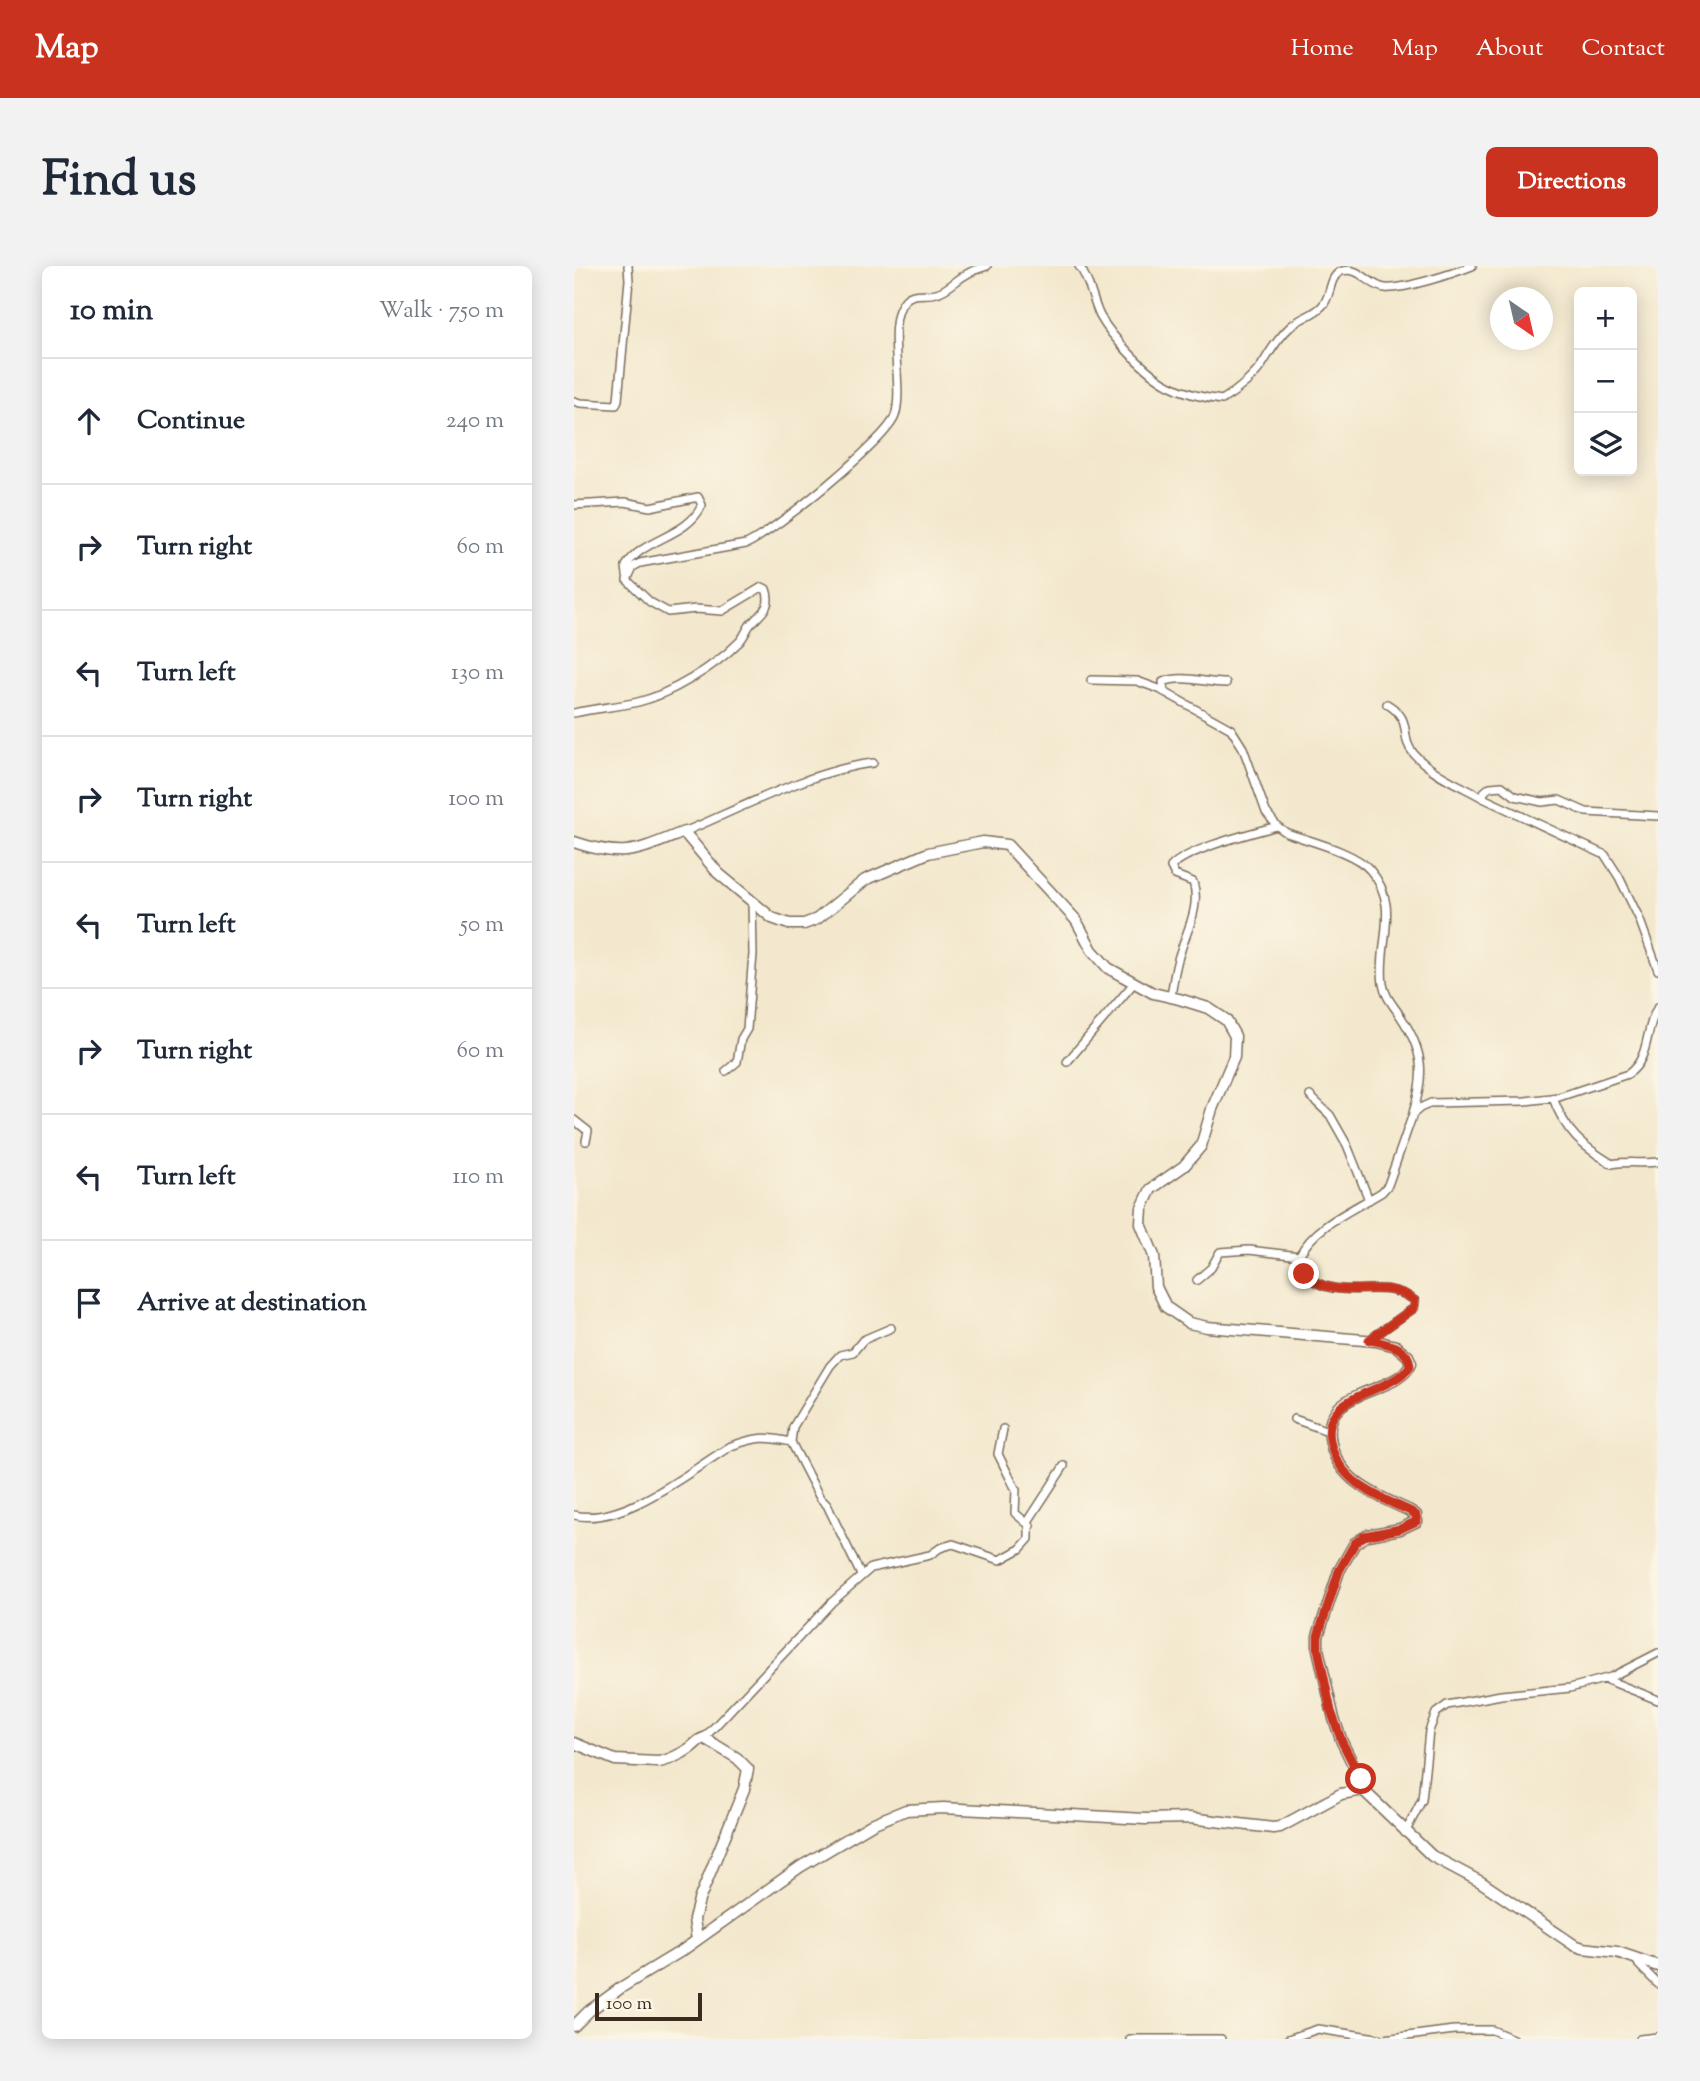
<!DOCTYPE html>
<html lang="en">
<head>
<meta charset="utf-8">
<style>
	:root { --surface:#fff; --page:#f2f2f3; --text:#1f2937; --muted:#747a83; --line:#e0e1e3; --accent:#c8321e }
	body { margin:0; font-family:"Sorts Mill Goudy",serif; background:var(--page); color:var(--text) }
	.controls { position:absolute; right:21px; top:21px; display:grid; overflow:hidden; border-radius:10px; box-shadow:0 4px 18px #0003 }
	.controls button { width:63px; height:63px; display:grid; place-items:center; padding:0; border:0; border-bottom:2px solid var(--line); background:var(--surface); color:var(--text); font:35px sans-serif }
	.compass { position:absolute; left:916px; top:21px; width:63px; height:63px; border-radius:50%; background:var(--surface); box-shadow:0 4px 18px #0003; rotate:146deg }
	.scale { position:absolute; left:21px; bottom:18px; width:107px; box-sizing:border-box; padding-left:7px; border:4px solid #3b2a1e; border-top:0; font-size:19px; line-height:24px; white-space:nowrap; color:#3b2a1e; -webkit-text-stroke:5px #fcf5e5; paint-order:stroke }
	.stop { position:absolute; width:21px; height:21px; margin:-16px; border:5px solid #c8321e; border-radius:50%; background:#fff }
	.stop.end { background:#c8321e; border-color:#fff; box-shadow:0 2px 7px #0008 }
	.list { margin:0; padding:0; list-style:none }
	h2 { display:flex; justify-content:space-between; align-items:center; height:91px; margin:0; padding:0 28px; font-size:30px }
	h2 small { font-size:23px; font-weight:400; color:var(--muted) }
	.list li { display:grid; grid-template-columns:46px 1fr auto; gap:21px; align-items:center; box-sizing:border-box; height:126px; padding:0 28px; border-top:2px solid var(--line) }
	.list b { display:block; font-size:26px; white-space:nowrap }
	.list em { font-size:23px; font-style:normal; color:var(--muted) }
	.icon { flex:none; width:38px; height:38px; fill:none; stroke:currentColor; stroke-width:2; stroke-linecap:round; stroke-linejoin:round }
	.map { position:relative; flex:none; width:1084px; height:1773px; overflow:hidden; border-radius:10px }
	header { display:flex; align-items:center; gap:42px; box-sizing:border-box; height:98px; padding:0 35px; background:var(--accent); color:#fff }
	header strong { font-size:33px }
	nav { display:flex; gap:38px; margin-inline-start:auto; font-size:24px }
	.intro { display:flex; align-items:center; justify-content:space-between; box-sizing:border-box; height:168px; padding:0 42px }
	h1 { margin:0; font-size:49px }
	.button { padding:18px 32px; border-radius:10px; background:var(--accent); color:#fff; font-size:24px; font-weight:700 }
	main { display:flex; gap:42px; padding:0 42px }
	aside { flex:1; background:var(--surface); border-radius:10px; box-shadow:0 4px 18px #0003 }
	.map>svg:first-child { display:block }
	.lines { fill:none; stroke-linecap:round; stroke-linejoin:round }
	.street-casing { stroke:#7b6c5b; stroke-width:10 }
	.secondary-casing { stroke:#7b6c5b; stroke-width:13 }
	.street { stroke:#fff; stroke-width:7 }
	.secondary { stroke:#fff; stroke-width:10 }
	.route { stroke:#c8321e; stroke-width:9 }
</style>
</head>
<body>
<header>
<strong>Map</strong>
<nav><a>Home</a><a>Map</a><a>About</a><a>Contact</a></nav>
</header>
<div class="intro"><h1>Find us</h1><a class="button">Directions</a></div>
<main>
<aside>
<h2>10 min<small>Walk · 750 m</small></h2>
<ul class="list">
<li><svg class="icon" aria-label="ahead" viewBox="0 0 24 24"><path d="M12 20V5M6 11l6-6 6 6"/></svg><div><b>Continue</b></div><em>240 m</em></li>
<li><svg class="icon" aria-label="right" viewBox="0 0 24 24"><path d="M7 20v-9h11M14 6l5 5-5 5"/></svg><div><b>Turn right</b></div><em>60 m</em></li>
<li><svg class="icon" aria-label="left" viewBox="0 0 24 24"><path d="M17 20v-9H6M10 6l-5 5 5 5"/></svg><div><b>Turn left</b></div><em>130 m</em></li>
<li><svg class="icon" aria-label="right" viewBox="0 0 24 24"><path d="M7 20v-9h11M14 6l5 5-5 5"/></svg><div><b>Turn right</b></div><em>100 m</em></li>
<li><svg class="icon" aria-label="left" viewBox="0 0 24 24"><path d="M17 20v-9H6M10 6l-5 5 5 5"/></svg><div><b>Turn left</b></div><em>50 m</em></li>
<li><svg class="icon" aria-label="right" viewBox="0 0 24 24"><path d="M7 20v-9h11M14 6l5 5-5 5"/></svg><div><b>Turn right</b></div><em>60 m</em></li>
<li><svg class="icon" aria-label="left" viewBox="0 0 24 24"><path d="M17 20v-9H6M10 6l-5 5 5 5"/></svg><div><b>Turn left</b></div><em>110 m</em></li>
<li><svg class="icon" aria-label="arrive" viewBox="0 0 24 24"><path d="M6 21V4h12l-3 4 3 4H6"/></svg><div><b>Arrive at destination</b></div></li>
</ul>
</aside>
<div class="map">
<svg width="1084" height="1773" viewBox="0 0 1084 1773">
	<rect width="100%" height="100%" fill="#fcf5e5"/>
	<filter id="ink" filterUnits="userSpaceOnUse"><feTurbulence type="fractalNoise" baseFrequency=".0143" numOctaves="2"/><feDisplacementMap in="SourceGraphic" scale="14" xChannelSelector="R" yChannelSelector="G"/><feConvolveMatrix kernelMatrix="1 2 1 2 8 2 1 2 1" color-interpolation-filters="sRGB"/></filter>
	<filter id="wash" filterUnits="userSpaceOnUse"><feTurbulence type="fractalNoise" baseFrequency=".00686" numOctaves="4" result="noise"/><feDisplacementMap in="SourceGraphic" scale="28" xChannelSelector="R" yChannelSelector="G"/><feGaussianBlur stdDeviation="1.57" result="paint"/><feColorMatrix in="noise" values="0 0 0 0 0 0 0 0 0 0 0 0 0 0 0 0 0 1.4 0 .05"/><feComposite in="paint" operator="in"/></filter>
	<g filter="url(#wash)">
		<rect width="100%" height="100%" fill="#f3e8cd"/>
	</g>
	<g filter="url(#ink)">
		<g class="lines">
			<!-- street casing -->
			<g class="street-casing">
				<path id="street" d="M505 0C516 14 518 34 526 50 538 72 573 108 595 119 610 127 631 132 648 134 663 125 682 110 691 94 698 82 706 70 717 60 726 52 740 49 748 40 758 31 754 10 768 5 786 0 795 20 811 22 829 24 880 7 898 0
					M0 135 6 137 42 139 44 134 55 14 54 0
					M0 239 51 236 76 241 124 231 128 239C113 272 70 271 52 300L53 309
					M517 414 563 415 585 423 657 463 669 482 692 546 703 560 713 567C735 575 781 586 796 604 828 640 803 678 809 718 811 731 820 740 827 751 850 786 851 808 839 847
					M590 426 589 416C609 408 631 417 652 417
					M813 438C841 455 824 470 840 488 858 508 886 519 909 532
					M0 447C21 442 43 441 64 436 97 428 140 401 164 377 170 372 172 364 176 359 187 347 199 341 192 323L188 321 148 345 122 343 94 346 76 336 53 314 59 301 66 297 172 278C198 267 313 174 321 150 331 119 310 57 331 34 340 25 351 30 362 27 373 25 383 13 393 8 399 4 407 2 413 0
					M1084 550 1012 546 985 534 968 536 941 530 928 520 916 521 910 526 909 532 1031 589 1045 611 1065 652 1084 704
					M110 566C167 542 239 504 299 497
					M597 731C599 716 601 701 606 687 613 664 627 640 619 616L601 609 597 601C612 583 678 567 703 560
					M493 796 560 717
					M152 805 163 796 167 773 173 763 179 688 178 635
					M736 830 756 849 773 879 795 934
					M979 832C992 867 1007 879 1038 898 1053 895 1068 898 1084 896
					M0 854 14 865 12 875
					M623 1014 637 1002 646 986 675 984 725 990
					M795 1074 840 1042 841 1035C809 1008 766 1040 730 1008L725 990C741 959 779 944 808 926L814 919 839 848 846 842 857 837 951 835 985 831 1054 808C1077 792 1070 763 1084 741
					M720 1153 754 1165
					M429 1163 424 1188 442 1224 441 1247 456 1260
					M0 1249C49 1261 117 1204 157 1180 183 1171 191 1170 217 1176
					M287 1309 253 1239 246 1232 217 1176 219 1161 256 1100 266 1089 279 1086 289 1074 317 1062
					M1031 1413 1084 1434
					M130 1472 258 1336 297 1302 356 1289 366 1282 379 1278 426 1294 446 1283 455 1273V1254L490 1200
					M831 1567 848 1534 855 1465 862 1447 873 1439 927 1429 996 1422 1037 1411 1084 1387
					M1061 1691 1065 1699 1084 1718
					M556 1773H647
					M714 1773 744 1763 809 1773
					M810 1773 880 1764H918L939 1773
					M1066 1773 1084 1771"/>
			</g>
			<!-- secondary casing -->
			<g class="secondary-casing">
				<path id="secondary" d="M0 576C51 593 62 585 110 566L144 607 198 652 215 658H230L243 653 291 614 354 587 409 576 433 579 502 654 518 684 534 702 579 727 605 733 634 742 652 754 661 770 660 791 638 843 627 880 610 900 577 923 568 942 567 958 580 990 582 1021 592 1041 615 1057 633 1061 802 1075 822 1080 834 1090 837 1097C824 1131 744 1119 757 1177 765 1216 804 1230 836 1245L842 1249 843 1255 826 1263 794 1269 781 1277 765 1305 744 1370V1383L760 1453 768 1476 792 1525
					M0 1477 41 1494 84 1496C93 1495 108 1488 116 1482 122 1478 123 1474 130 1472L163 1492 174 1503 170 1523 125 1634 120 1653 123 1674
					M0 1760 15 1745 48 1721 109 1684 226 1601 300 1557 332 1544 369 1542 571 1553 616 1552 699 1562 706 1561 767 1528 789 1524 858 1590 907 1616 1000 1679 1009 1682 1043 1686 1084 1700"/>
			</g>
			<!-- street -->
			<use href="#street" class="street"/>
			<!-- secondary -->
			<use href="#secondary" class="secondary"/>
		</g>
	</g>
	<g class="lines" filter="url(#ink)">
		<!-- route -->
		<path class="route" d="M730 1008C766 1040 810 1008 841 1035L840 1042 795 1074C811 1077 835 1080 836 1100 824 1118 791 1124 772 1137 759 1146 753 1158 756 1174 763 1215 802 1230 836 1245L842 1249 843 1255 826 1263 790 1270 781 1277 765 1305 744 1370V1383L757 1445 768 1476 787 1513"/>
	</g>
</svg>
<div class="controls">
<button>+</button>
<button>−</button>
<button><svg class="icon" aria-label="layers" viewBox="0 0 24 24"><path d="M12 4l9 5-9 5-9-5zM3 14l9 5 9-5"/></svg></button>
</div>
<svg class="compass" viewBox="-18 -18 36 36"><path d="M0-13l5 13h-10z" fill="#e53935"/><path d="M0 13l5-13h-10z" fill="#747a83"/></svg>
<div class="scale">100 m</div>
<div class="stop" style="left:787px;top:1513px"></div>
<div class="stop end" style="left:730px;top:1008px"></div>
</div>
</main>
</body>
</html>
